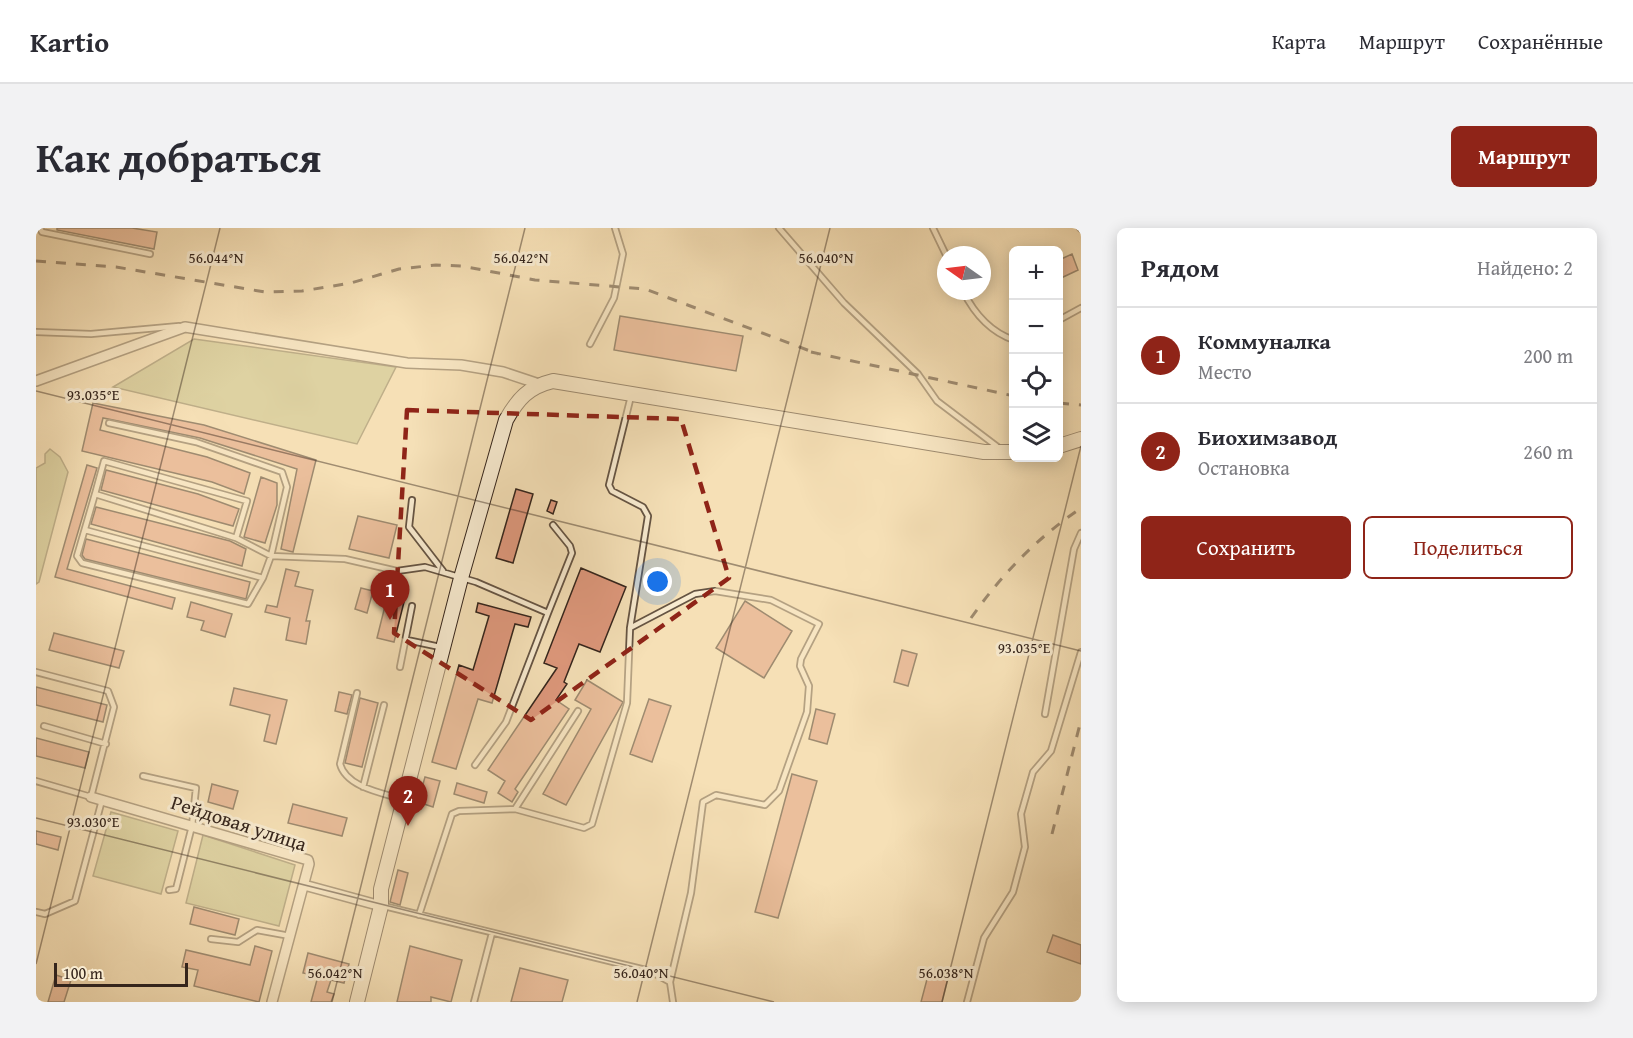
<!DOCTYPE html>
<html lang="ru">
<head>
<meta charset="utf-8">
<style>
	:root { --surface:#fff; --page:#f2f2f3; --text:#2b2b33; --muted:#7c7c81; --line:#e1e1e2; --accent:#8f2418 }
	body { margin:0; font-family:"Gentium Book Plus",serif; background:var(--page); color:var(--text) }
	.controls { position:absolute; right:18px; top:18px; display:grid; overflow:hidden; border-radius:9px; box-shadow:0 3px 15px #0003 }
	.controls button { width:54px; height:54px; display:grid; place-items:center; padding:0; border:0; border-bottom:2px solid var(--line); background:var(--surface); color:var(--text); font:30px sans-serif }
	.compass { position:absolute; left:901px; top:18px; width:54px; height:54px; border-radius:50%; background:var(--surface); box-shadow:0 3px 15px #0003; rotate:284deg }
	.scale { position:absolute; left:18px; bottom:15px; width:134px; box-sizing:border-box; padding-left:6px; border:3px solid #35251c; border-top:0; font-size:16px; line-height:21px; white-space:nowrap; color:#35251c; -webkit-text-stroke:4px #f8ebd0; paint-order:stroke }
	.you { position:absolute; left:622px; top:354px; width:21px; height:21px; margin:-15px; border:4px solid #fff; border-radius:50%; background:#1a73e8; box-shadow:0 0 0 9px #1a73e833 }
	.badge { display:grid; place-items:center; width:39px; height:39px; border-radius:50%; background:var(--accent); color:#fff; font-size:20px; font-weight:700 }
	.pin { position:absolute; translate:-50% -50px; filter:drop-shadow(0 2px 3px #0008) }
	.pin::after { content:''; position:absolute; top:32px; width:21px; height:18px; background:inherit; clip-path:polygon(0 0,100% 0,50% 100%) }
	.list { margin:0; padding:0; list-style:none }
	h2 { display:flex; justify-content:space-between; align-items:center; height:78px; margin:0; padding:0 24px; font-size:26px }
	h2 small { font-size:20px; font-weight:400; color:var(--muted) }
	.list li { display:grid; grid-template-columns:39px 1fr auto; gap:18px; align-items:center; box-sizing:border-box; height:96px; padding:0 24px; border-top:2px solid var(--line) }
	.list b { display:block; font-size:22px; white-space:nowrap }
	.list p { margin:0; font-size:20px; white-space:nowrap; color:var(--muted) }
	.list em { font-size:20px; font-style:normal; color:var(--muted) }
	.actions { display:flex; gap:12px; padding:18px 24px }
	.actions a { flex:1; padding:14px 0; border:2px solid var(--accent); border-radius:9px; text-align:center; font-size:21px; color:var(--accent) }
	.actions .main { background:var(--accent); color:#fff }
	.icon { flex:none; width:33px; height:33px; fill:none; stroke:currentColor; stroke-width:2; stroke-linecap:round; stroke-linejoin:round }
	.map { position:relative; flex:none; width:1045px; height:774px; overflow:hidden; border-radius:9px }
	header { display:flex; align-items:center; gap:36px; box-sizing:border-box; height:84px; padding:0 30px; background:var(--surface); border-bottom:2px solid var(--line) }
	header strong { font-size:28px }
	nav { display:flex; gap:33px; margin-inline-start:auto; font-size:21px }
	.intro { display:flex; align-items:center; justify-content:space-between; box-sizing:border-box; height:144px; padding:0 36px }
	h1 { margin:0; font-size:42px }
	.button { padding:15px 27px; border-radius:9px; background:var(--accent); color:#fff; font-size:21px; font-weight:700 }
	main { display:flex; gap:36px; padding:0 36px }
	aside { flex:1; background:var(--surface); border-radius:9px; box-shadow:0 3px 15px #0003 }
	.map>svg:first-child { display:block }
	.green { fill:#c2c18a; stroke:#7c7353; stroke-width:1.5 }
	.building { fill:#de987c; stroke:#35251c; stroke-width:1.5 }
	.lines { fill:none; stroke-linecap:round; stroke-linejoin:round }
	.lane-casing { stroke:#655443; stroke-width:8 }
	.street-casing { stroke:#655443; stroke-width:12 }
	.secondary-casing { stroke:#35251c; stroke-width:16 }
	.lane { stroke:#f8ebd0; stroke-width:4.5 }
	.street { stroke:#f8ebd0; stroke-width:9 }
	.secondary { stroke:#f8ebd0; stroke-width:14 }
	.rail { stroke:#35251c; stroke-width:3; stroke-dasharray:10 10; stroke-linecap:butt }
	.marked { fill:none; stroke:#8f2418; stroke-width:4.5; stroke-dasharray:12 8; stroke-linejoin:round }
	.ticks { fill:none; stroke:#35251c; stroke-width:1.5; stroke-opacity:0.45 }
	.labels { text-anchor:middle; stroke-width:6; stroke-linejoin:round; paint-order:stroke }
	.street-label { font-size:20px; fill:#35251c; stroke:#f8ebd0 }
	.ticks-label { font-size:15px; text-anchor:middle; fill:#35251c; stroke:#f8ebd0; stroke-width:6; stroke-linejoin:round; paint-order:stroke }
</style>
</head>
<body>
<header>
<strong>Kartio</strong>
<nav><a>Карта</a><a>Маршрут</a><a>Сохранённые</a></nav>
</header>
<div class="intro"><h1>Как добраться</h1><a class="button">Маршрут</a></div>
<main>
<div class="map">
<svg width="1045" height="774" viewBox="0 0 1045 774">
	<rect width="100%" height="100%" fill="#f5e0b7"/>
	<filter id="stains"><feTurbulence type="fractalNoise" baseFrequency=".00333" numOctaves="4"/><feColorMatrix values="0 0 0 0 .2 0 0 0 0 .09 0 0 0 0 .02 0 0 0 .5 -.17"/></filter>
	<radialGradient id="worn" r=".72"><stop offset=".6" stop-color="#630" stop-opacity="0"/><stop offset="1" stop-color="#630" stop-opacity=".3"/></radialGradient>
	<!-- green -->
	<path class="green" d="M158 111 360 139 321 216 77 159Z
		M14 221 24 229 32 244 3 354 0 356V240L9 235V226Z
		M75 584 142 603 125 666 57 648Z
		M167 607 259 637 243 698 150 675Z"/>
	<!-- building -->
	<path class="building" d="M21 0H96L121 4 118 21 21 2Z
		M1036 26 1042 42 1023 51V32Z
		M584 88 707 108 700 143 578 122Z
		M57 175 168 197 280 232 257 324 245 321 261 241 164 210 67 190 64 202 171 229 214 245 208 266 176 254 46 223Z
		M51 237 61 240 31 341 139 370 136 381 19 349Z
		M70 242 162 266 203 281 197 298 65 262Z
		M225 249 241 255V277L229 315 208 309Z
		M480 261 497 266 477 335 460 330Z
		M515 272 521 274 517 286 511 283Z
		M60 279 194 313 210 321 206 338 55 296Z
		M322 288 361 297 353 330 313 321Z
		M50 311 214 354 210 371 49 331 46 327Z
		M545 340 590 359 564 424 543 416 528 454 531 456 520 472 533 481 479 561 482 564 476 574 462 565 469 553 452 542 521 440 508 435Z
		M250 341 263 344 259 358 277 362 270 393H274L270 416 250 412 254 390 229 384 231 377 241 379Z
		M325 360 337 363 331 385 319 381Z
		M351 370 368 374 358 414 341 410Z
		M709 373 756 403 728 450 680 420Z
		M155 374 196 386 189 409 165 402 168 393 151 389Z
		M442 375 495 389 492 399 479 396 456 475 442 471 420 541 396 534 423 437 437 442 453 388 440 384Z
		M18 405 88 423 83 440 13 422Z
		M866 422 881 426 872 458 858 454Z
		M551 452 587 474 530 577 507 566 555 481 539 472Z
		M0 459 71 477 67 494 0 477Z
		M198 460 251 472 240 516 228 513 234 487 194 477Z
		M303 464 316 467 311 486 299 483Z
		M324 470 342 475 326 539 309 535Z
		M613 471 635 478 616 534 594 526Z
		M780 481 799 486 791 516 773 511Z
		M0 510 53 524 49 540 0 528Z
		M756 546 781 553 742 690 719 684Z
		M389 549 404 553 397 579 382 574Z
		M421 555 451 564 448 575 418 566Z
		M176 556 202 563 197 581 172 574Z
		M257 576 311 590 306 608 252 595Z
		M0 603 25 609 22 622 0 616Z
		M362 642 372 645 364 677 354 674Z
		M158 679 203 691 199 707 154 696Z
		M1017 707 1045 717V736L1011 724Z
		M219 718 236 723 223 774 158 758 162 742 146 739 150 722 214 737Z
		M374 718 426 732 415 774 395 769V774H361Z
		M272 725 313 736 308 755 295 752 291 764 298 766 295 774H275L282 748 267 745Z
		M484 740 532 752 526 774H475Z
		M894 740 913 746 906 774H885Z
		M20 747 35 752 28 774H12Z"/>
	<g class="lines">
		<!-- lane casing -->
		<g class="lane-casing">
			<path id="lane" d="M4 0 6 4 114 26
				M743 0 808 75 882 146 901 173 963 220
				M897 0 910 27
				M1044 0 1045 1
				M927 63C938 85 954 104 978 112
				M1023 92 1045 80
				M0 104 55 106 143 98
				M554 116 578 70 587 26 579 0
				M59 266 68 233 211 273 200 310 235 328 251 259 246 244 160 214 73 195
				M376 272 373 299 407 343
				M49 302 227 350 212 376 46 335 41 328 59 266 200 310
				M227 350 235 328 309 331 361 343 389 339 440 354 512 385 470 494 439 537
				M512 385 536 325 534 318 517 297
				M594 400 612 288 607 279 576 263 573 257 595 168
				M371 412 404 419
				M364 439 376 378
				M0 444 72 463 78 479 55 569 0 553
				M321 465 304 536C310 559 346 565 366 571
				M1009 486 1038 321 1045 305
				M8 498 70 516
				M107 548 160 560 156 598 140 661 133 662
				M327 559 348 477
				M479 581 542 483
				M348 678 614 743 634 754 637 774
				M0 684 9 686 39 673 66 572
				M383 687 416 586 423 583 479 581 548 600 556 596 591 475 594 400 659 366 679 363 735 372 783 396 765 431 764 438 773 458 771 484 743 563 729 577 680 567 667 574 655 665 634 754
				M175 711 202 714 221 702 254 708
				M438 774 456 705
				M931 774 948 710 977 664 989 619 985 586 997 544 1015 523 1045 424"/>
		</g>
		<!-- street casing -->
		<g class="street-casing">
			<path id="street" d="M0 153 149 99 371 135 425 137 467 144 503 156
				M55 569 272 632 273 636 236 774
				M268 657 345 678"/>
		</g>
		<!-- secondary casing -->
		<g class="secondary-casing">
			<path id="secondary" d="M1023 218 1045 211
				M321 774 345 678V661L425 350 470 192C482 171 492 159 517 153L948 224H978"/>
		</g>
		<!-- lane -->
		<use href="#lane" class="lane"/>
		<!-- street -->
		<use href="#street" class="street"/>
		<!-- secondary -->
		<use href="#secondary" class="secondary"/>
		<!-- rail -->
		<path class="rail" d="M0 33 80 39 229 64 266 63 315 55 363 41 400 37 426 38 499 52 609 61 782 126
			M775 124 978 168
			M1023 175 1045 177
			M935 390C966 346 1001 310 1045 280
			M1016 606 1045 492"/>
	</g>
	<!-- marked area -->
	<path d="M0 0H1045V774H0ZM371 182 645 191 693 350 495 492 358 405Z" fill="#f5e0b7" fill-opacity=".55" fill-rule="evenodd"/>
	<path class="marked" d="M371 182 645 191 693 350 495 492 358 405Z"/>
	<!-- ticks -->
	<path class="ticks" d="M0 163 1045 423M0 590 738 774M0 736 184 0M296 774 489 0M601 774 794 0M906 774 1045 218"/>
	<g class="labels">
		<!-- street labels -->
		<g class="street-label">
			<text transform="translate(203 595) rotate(18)" y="7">Рейдовая улица</text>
		</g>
	</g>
	<g class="ticks-label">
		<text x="180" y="35">56.044°N</text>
		<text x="485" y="35">56.042°N</text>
		<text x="790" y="35">56.040°N</text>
		<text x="57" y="172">93.035°E</text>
		<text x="988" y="425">93.035°E</text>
		<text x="57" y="599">93.030°E</text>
		<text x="299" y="750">56.042°N</text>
		<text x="605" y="750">56.040°N</text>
		<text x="910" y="750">56.038°N</text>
	</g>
	<rect width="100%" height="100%" filter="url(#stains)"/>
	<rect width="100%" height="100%" fill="url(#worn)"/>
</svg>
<div class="controls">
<button>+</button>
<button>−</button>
<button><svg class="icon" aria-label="locate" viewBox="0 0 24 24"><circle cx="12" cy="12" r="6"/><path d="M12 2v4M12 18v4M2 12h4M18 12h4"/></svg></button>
<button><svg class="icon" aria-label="layers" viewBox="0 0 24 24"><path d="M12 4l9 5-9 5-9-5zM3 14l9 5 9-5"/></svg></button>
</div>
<svg class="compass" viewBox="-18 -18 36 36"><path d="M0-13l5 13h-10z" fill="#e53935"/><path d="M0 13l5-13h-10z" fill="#7c7c81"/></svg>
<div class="scale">100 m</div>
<div class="you"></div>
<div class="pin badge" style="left:354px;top:392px">1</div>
<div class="pin badge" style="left:372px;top:598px">2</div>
</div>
<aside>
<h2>Рядом<small>Найдено: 2</small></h2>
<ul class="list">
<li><span class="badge">1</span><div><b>Коммуналка</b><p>Место</p></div><em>200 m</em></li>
<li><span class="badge">2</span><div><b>Биохимзавод</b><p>Остановка</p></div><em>260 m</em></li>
</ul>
<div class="actions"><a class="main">Сохранить</a><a>Поделиться</a></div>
</aside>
</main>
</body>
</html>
